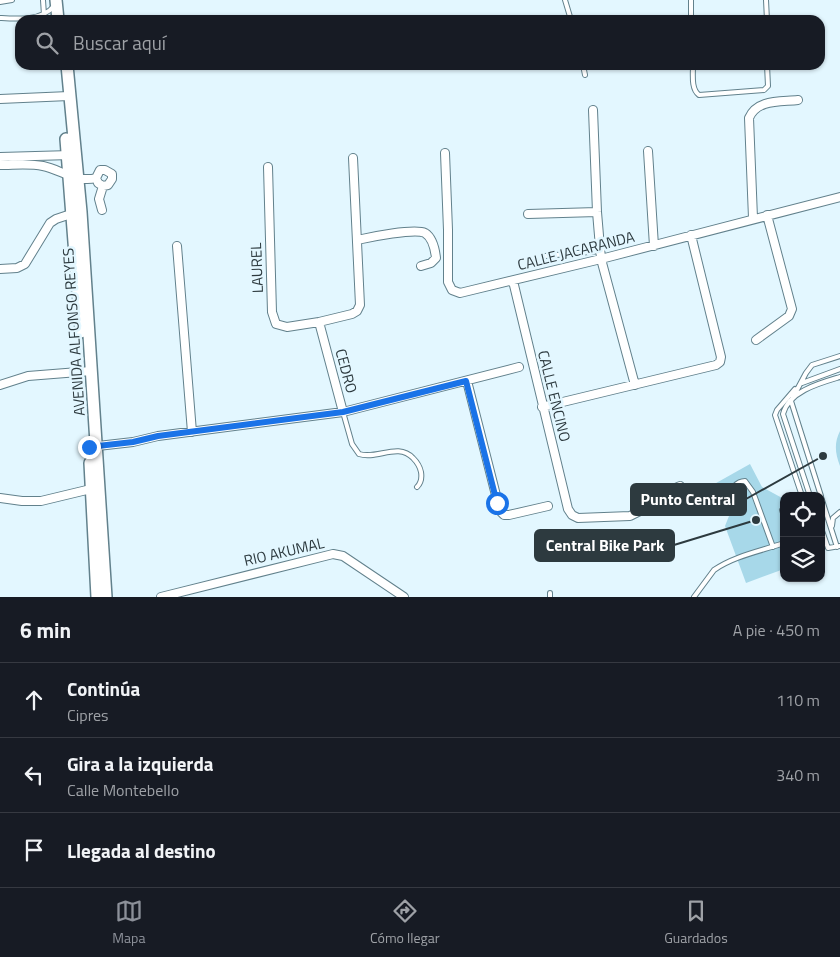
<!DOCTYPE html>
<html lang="es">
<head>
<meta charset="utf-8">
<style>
	:root { --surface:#171b24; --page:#242831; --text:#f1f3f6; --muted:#9ea1a6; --line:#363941; --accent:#8c9099 }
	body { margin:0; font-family:"Titillium Web",sans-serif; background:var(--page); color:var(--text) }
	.controls { position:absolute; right:15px; bottom:15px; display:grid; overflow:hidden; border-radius:10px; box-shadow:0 1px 4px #0004 }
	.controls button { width:45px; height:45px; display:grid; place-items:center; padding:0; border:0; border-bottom:1px solid var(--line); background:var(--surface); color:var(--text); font:25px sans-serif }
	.stop { position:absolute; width:15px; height:15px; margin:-11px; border:4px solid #1a73e8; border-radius:50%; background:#fff }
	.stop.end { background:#1a73e8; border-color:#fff; box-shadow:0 1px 5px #0008 }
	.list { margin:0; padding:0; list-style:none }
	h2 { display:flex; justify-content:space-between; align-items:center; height:65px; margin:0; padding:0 20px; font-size:21px }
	h2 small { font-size:16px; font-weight:400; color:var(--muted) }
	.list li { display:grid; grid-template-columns:32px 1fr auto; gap:15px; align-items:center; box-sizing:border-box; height:75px; padding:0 20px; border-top:1px solid var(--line) }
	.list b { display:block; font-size:19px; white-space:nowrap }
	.list p { margin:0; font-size:16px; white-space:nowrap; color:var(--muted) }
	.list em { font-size:16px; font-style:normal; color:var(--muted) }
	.icon { flex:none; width:28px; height:28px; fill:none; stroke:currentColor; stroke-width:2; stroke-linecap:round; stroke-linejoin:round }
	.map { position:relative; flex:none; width:840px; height:597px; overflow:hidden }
	.search { position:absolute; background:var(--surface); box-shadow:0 1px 4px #0004; left:15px; right:15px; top:15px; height:55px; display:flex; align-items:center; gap:12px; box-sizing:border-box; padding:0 18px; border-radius:15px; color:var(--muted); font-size:19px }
	.sheet { height:290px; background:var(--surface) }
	nav { display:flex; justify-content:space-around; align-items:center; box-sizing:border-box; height:70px; border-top:1px solid var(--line); background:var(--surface); font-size:14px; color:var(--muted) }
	nav a { display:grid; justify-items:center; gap:2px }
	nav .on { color:var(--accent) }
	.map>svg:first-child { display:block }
	.green { fill:#a7d8e9 }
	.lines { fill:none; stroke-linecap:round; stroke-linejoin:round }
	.service-casing { stroke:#62818c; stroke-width:6 }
	.minor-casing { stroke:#62818c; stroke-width:10 }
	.secondary-casing { stroke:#62818c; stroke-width:14 }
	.service { stroke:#fff; stroke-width:4 }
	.minor { stroke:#fff; stroke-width:8 }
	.secondary { stroke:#fff; stroke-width:11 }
	.route { stroke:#1a73e8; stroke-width:6 }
	.labels { text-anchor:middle; stroke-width:5; stroke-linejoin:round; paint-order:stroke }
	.street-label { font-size:15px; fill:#2d3a3f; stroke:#e3f7ff }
	.leader { fill:none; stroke:#2d3a3f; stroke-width:2 }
	.callout-dot { fill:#2d3a3f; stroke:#e3f7ff; stroke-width:2 }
	.callout { fill:#2d3a3f; stroke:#2d3a3f; stroke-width:2 }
	.callout-label { font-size:16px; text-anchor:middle; font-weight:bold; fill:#fff }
</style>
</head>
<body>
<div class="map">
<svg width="840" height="597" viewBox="0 0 840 597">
	<rect width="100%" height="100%" fill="#e3f7ff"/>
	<!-- green -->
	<path class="green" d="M840 431V466C835 453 834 443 840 431Z
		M750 464 762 487 784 499V569L746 583 725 526 731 511 716 513 704 503 709 487Z"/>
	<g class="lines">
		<!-- service casing -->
		<g class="service-casing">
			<path id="service" d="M43 0 44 15
				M565 0 571 20
				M691 0V20
				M766 0 767 20
				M0 2 12 0
				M0 18C17 19 42 21 54 6
				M583 65 585 75
				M693 65C693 75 691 89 699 95L764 90 768 86 767 65
				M545 256 600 251
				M802 383 840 369
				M795 389 777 410 775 415 802 496
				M343 412 352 444 359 454C377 460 398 442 413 458 417 462 420 467 421 472 422 478 421 483 417 487
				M810 496 783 414C789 391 820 383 840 377
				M821 496 791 401 806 373 812 365 840 356
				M821 497 837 547
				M724 502C729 494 734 481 745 481L753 492 773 547
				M782 510 784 516
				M832 526 833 518 840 512
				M821 528 828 548 840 546
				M550 593V597
				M694 597 714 570C734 556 761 551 784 543"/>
		</g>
		<!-- minor casing -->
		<g class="minor-casing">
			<path id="minor" d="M0 99 69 96
				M593 110 597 212 601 259 635 385
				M648 151 654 246
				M445 153 448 230V282L452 290 460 293 601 259 840 197
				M0 157 71 155
				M0 165C14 165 29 163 43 166 61 170 77 183 96 178
				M268 167 272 312 276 324 287 327 319 322 352 314 357 311 360 305 353 158
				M102 210 99 199 103 186 108 185 112 179V174L105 170H100L96 178 98 183 103 186
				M528 214 597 212
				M753 218 749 118C757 99 780 102 798 100
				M357 240C370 237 415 228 425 233 433 238 435 249 436 258L431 263 421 266
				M177 246 192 432
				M0 269 17 268 25 264 50 223 56 219 74 213
				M513 281 568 509 572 515 578 518 630 516 640 511 661 494 680 486
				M319 322 343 412
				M756 340 789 316 792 309 767 215
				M467 381 500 511 504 515H509L548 506
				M0 385 28 376 91 371
				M542 407 716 365 720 362 721 357 691 235
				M89 447 133 442 158 436 343 412 519 367
				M0 498 22 501H41L95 488
				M161 597 333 554 343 556 404 597"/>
		</g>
		<!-- secondary casing -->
		<g class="secondary-casing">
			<path id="secondary" d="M56 0 58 20
				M67 65 81 212 106 597
				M66 139 81 332
				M90 463 97 597"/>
		</g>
		<!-- service -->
		<use href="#service" class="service"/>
		<!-- minor -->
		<use href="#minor" class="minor"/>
		<!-- secondary -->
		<use href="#secondary" class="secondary"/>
	</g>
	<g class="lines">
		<!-- route -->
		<path class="route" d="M89 447 133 442 158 436 343 412 466 381 497 503"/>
	</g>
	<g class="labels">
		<!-- street labels -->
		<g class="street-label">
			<text transform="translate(576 251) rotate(-14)" y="5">CALLE JACARANDA</text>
			<text transform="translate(257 268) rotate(-92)" y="5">LAUREL</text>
			<text transform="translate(74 332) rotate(-94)" y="5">AVENIDA ALFONSO REYES</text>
			<text transform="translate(346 371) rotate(75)" y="5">CEDRO</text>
			<text transform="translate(554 396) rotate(76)" y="5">CALLE ENCINO</text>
			<text transform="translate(284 552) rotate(-13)" y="5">RIO AKUMAL</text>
		</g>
	</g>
	<!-- callouts -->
	<path class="leader" d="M823 456L746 499M756 520L674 545"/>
	<g class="callout-dot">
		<circle cx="823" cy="456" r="5"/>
		<circle cx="756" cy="520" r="5"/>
	</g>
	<g class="callout">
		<rect x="631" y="484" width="115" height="31" rx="5"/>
		<rect x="535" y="530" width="139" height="31" rx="5"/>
	</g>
	<g class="callout-label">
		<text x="688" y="505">Punto Central</text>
		<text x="605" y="551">Central Bike Park</text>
	</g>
</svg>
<div class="controls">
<button><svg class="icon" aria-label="locate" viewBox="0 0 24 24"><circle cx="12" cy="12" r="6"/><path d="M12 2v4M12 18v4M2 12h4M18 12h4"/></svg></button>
<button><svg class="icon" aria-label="layers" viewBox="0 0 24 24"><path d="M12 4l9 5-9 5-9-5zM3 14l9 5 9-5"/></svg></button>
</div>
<div class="stop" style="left:497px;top:503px"></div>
<div class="stop end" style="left:89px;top:447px"></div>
<div class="search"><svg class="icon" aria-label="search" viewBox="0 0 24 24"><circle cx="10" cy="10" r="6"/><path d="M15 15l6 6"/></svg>Buscar aquí</div>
</div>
<section class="sheet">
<h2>6 min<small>A pie · 450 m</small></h2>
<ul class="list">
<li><svg class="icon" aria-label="ahead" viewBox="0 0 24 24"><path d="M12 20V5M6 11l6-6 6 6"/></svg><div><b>Continúa</b><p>Cipres</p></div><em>110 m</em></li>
<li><svg class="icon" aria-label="left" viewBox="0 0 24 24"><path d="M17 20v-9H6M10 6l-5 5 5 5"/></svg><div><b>Gira a la izquierda</b><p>Calle Montebello</p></div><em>340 m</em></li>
<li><svg class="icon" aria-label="arrive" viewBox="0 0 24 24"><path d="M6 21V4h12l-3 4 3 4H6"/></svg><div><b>Llegada al destino</b></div></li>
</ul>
</section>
<nav>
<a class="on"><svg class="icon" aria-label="map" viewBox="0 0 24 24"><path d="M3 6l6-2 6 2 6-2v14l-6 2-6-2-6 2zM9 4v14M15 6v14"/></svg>Mapa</a>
<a><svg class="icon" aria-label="directions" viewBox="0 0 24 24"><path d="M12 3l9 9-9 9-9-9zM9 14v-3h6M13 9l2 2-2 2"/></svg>Cómo llegar</a>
<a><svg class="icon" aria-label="saved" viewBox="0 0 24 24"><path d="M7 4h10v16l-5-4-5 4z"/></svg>Guardados</a>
</nav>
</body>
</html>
